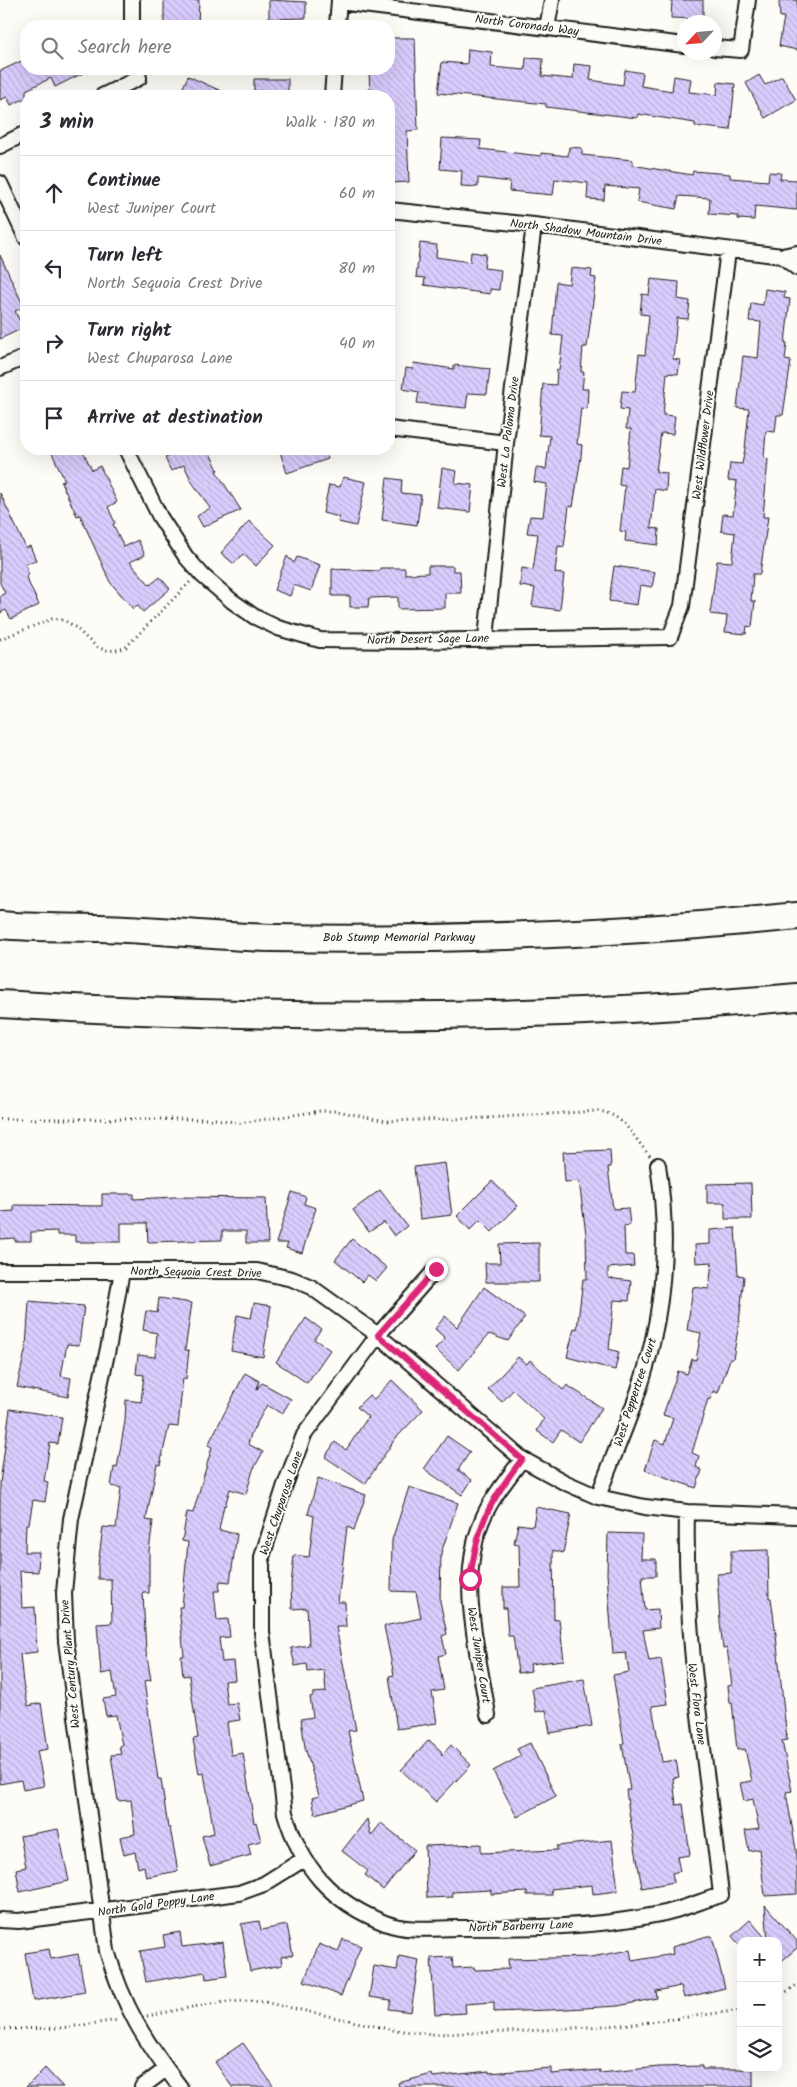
<!DOCTYPE html>
<html lang="en">
<head>
<meta charset="utf-8">
<style>
	:root { --surface:#fff; --page:#f7f7f7; --text:#2b2b33; --muted:#7c7c81; --line:#e1e1e2 }
	body { margin:0; font-family:Kalam,sans-serif; background:var(--page); color:var(--text) }
	.controls { position:absolute; right:15px; bottom:15px; display:grid; overflow:hidden; border-radius:10px; box-shadow:0 5px 20px #0002 }
	.controls button { width:45px; height:45px; display:grid; place-items:center; padding:0; border:0; border-bottom:1px solid var(--line); background:var(--surface); color:var(--text); font:25px sans-serif }
	.compass { position:absolute; left:677px; top:15px; width:45px; height:45px; border-radius:50%; background:var(--surface); box-shadow:0 5px 20px #0002; rotate:244deg }
	.stop { position:absolute; width:15px; height:15px; margin:-11px; border:4px solid #db2777; border-radius:50%; background:#fff }
	.stop.end { background:#db2777; border-color:#fff; box-shadow:0 1px 5px #0008 }
	.list { margin:0; padding:0; list-style:none }
	h2 { display:flex; justify-content:space-between; align-items:center; height:65px; margin:0; padding:0 20px; font-size:21px }
	h2 small { font-size:16px; font-weight:400; color:var(--muted) }
	.list li { display:grid; grid-template-columns:32px 1fr auto; gap:15px; align-items:center; box-sizing:border-box; height:75px; padding:0 20px; border-top:1px solid var(--line) }
	.list b { display:block; font-size:19px; white-space:nowrap }
	.list p { margin:0; font-size:16px; white-space:nowrap; color:var(--muted) }
	.list em { font-size:16px; font-style:normal; color:var(--muted) }
	.icon { flex:none; width:28px; height:28px; fill:none; stroke:currentColor; stroke-width:2; stroke-linecap:round; stroke-linejoin:round }
	.map { position:relative; flex:none; width:797px; height:2087px; overflow:hidden }
	.search { position:absolute; background:var(--surface); box-shadow:0 5px 20px #0002; left:20px; top:20px; width:375px; height:55px; display:flex; align-items:center; gap:12px; box-sizing:border-box; padding:0 18px; border-radius:20px; color:var(--muted); font-size:19px }
	.panel { position:absolute; background:var(--surface); box-shadow:0 5px 20px #0002; left:20px; top:90px; width:375px; height:365px; border-radius:20px }
	.map>svg:first-child { display:block }
	.building { fill:url(#building-back-hatch); stroke:#1c1c1c }
	.lines { fill:none; stroke-linecap:round; stroke-linejoin:round }
	.minor-casing { stroke:#1c1c1c; stroke-width:18 }
	.motorway-casing { stroke:#1c1c1c; stroke-width:30 }
	.path { stroke:#1c1c1c; stroke-width:3; stroke-dasharray:1 4; stroke-linecap:butt }
	.minor { stroke:#fdfcf7; stroke-width:14 }
	.motorway { stroke:#fdfcf7; stroke-width:26 }
	.route { stroke:#db2777; stroke-width:6 }
	.labels { text-anchor:middle; stroke-width:4; stroke-linejoin:round; paint-order:stroke }
	.street-label { font-size:12px; fill:#1c1c1c; stroke:#fdfcf7 }
</style>
</head>
<body>
<div class="map">
<svg width="797" height="2087" viewBox="0 0 797 2087">
	<defs>
		<pattern id="building-back-hatch" width="6" height="6" patternUnits="userSpaceOnUse" patternTransform="scale(1.25)"><rect width="6" height="6" fill="#dbccfe"/><path d="M-1 5l2 2M0 0l6 6M5-1l2 2" fill="none" stroke="#bbafd9"/></pattern>
	</defs>
	<rect width="100%" height="100%" fill="#fdfcf7"/>
	<filter id="ink" filterUnits="userSpaceOnUse"><feTurbulence type="fractalNoise" baseFrequency=".02" numOctaves="2"/><feDisplacementMap in="SourceGraphic" scale="10" xChannelSelector="R" yChannelSelector="G"/><feConvolveMatrix kernelMatrix="1 2 1 2 8 2 1 2 1" color-interpolation-filters="sRGB"/></filter>
	<g filter="url(#ink)">
		<!-- building -->
		<path class="building" d="M164 0H199L198 26H164Z
			M269 0 306 2V18L269 19Z
			M672 0H703V19L671 18Z
			M779 0H797V50L779 46 784 17H780Z
			M389 38H415L418 130 407 131 409 182 389 183V96H370L369 69H389Z
			M468 49 492 52 491 67 525 70 526 58 543 59 542 76 573 79 574 64 592 66 590 80 623 85 625 70 643 73 641 86 672 91 674 76 691 79 689 92 717 95 718 82 735 84 730 130 695 126V123L638 114 637 118 546 107V104L438 93 442 62 467 64Z
			M26 59V69H91L55 87 51 78 26 90V98L11 105 7 97 0 100V71Z
			M759 75 765 85 782 76 796 100 765 118 746 83Z
			M188 76 232 96H179Z
			M254 79H288V93H285V96H266V91H254Z
			M442 138 481 140 480 149 541 156V153L568 156 569 147 582 148V155L633 160 632 165 692 175 693 171 730 174V178L768 181 769 172 781 173 780 179 797 180V210L755 206 754 220 738 219V216L709 214 710 198 679 196 676 209 637 202 639 189 605 186 604 200 587 199 588 183 555 179 553 195 509 191 510 182 478 178V187L461 186 462 171 440 169Z
			M420 243 437 245 436 257 470 262 471 252 486 254 484 268 501 270 499 290 490 289V294L424 285 425 278 416 277Z
			M0 255 24 307 15 311 23 328 0 339Z
			M571 268 592 270 591 277 596 278 587 347H583L581 372H584L582 389H588L587 409 581 408 577 444 582 445 581 457 573 507 569 506 564 547 558 546 555 573 564 574 560 610 532 606 535 588 520 586 522 568 533 570 538 534 527 533 530 516 543 517 547 484 534 482 536 468 546 469 550 436 539 435 543 384 556 385 557 369 559 370 563 336 552 335 556 282 569 284Z
			M651 279 679 282 678 299 690 301 688 319 677 318 673 359 680 360 678 374 667 373 663 415 675 416 673 434 661 433 656 472 667 473 666 491 655 489 651 528 659 529 658 545 625 541 626 532 620 531 625 486 619 485 621 466 627 467 631 429H626L628 410 620 409 622 391 635 392 639 354 645 355 649 315 640 314 642 294 649 295Z
			M765 289 785 292 784 298 790 299 785 343H787L785 360 791 361 783 415H777L775 432 766 431 764 458 768 459 763 517H768L760 574H753L751 601H755L752 627 747 626 746 634 725 632 727 616 710 614 717 561 732 562 735 533 721 531 723 514 733 515 737 481 728 480 730 463 742 464 745 449 749 409 737 408 743 356 758 358 761 322 749 321 751 303 763 305Z
			M414 363 454 369V365L490 369 487 394 468 393 466 408 417 403 419 392 403 389 406 368 413 369Z
			M50 449H82L92 470 100 466 117 502 108 507 115 523 113 524 124 547 138 540 145 555 130 562 150 585 160 577 170 589 143 612 137 605 133 609 110 582 80 515 77 516 61 482 65 481Z
			M184 449H208L218 470 216 471 241 510 203 527 197 516 210 508 192 482 184 465 171 471 165 458Z
			M279 449H324L328 459 287 473Z
			M442 468 457 471 455 483 473 485 470 512 437 508Z
			M343 477 366 482 356 526 338 522 339 517 323 513 329 485 340 487Z
			M387 478 402 480 401 493 421 495 417 525 382 520Z
			M0 493 26 548 30 546 36 560 25 564 29 575 26 577 39 605 11 619 6 610 0 613V596L5 593 0 583Z
			M249 521 275 545 256 566 243 554 234 564 221 553Z
			M287 556 294 563 297 557 320 565 311 591 294 585 290 596 274 590Z
			M428 566H453V571H460L461 593H445V608L398 609V597L369 598 368 607H350V596H332V569L380 571V568H405V574L428 573Z
			M614 566 655 572 652 587 640 585 637 605 609 601Z
			M610 1150 611 1167H608L613 1209 628 1208 630 1225 624 1226 625 1255H633L634 1266 608 1268V1278L631 1281 629 1301 614 1300 609 1349 619 1352 615 1370 567 1357 574 1328 577 1329 583 1279H587L586 1234 579 1181 565 1182 563 1152Z
			M445 1163 452 1215 420 1219 414 1167Z
			M492 1181 518 1206 492 1232 480 1220 470 1230 457 1216Z
			M751 1183 752 1219H725V1203H707V1184Z
			M380 1190 407 1226 394 1236 384 1222 369 1232 353 1210Z
			M292 1192 306 1197 304 1204 316 1208 302 1253 286 1248 288 1243H276Z
			M102 1194H134V1199L175 1197 266 1198 268 1243H246V1231H222V1240L148 1242 147 1223H121V1242H75V1235H57V1231L31 1232V1241H15L14 1238 0 1239V1212L14 1211V1205L102 1206Z
			M735 1228 738 1275 744 1276 739 1323 733 1359H730L718 1393 713 1391 710 1400 708 1399 692 1453 699 1456 696 1467 702 1470 696 1488 645 1470 655 1440 665 1444 673 1418 663 1415 678 1371 687 1374 692 1359 696 1360 701 1333 687 1330 693 1287 709 1289 712 1262 696 1263 695 1245 710 1244V1230Z
			M352 1239 387 1268 376 1281 368 1275 362 1282 335 1260Z
			M539 1243V1282H486L485 1263H500L499 1244Z
			M484 1287 525 1317 508 1341 489 1334 459 1370 435 1349 445 1338 435 1329 445 1316 457 1327Z
			M159 1298 192 1303 185 1350H189L186 1379 183 1378 178 1427 169 1426 160 1465 157 1464 146 1520 153 1521 149 1551V1593H143L146 1651 151 1680 144 1681 158 1779H161L168 1828H170L178 1871 146 1877 144 1866 138 1868 135 1852 124 1855 120 1837 135 1834 131 1800 118 1801 111 1755 121 1754 119 1746 122 1745 116 1715 106 1716 103 1699 116 1697 112 1672 101 1674 97 1624 112 1623 111 1579H98V1565L103 1527 116 1528 121 1488 111 1486 114 1467 117 1468 125 1421 126 1400 141 1402 144 1375 136 1374 138 1355 155 1357 157 1333 143 1330 146 1311 157 1313Z
			M29 1301 84 1306 79 1345 67 1344 61 1376 71 1378 68 1397 17 1387 26 1347Z
			M254 1303 271 1306 263 1357 231 1351 237 1315 251 1318Z
			M306 1318 321 1329 314 1339 330 1350 307 1383 276 1362Z
			M518 1357 527 1364 530 1360 563 1390 567 1385 602 1408 579 1442 561 1430 553 1442 537 1431 544 1419 513 1390 502 1402 488 1389Z
			M245 1373 259 1381 257 1389 262 1383 291 1399 282 1414 267 1405 251 1434 248 1444 263 1452 253 1470 246 1494 230 1489 225 1506 224 1505 219 1530 237 1534 230 1582 220 1581 219 1591H214L217 1620 228 1619 230 1637 219 1638 222 1662 233 1661 235 1680 224 1681 227 1704 237 1703 240 1720 227 1722 231 1755 243 1753 254 1823 256 1822 261 1841 248 1844 251 1855 210 1866 202 1836 214 1833 204 1773 199 1774 193 1739 198 1738 190 1684 189 1675 183 1676 181 1656H184L179 1607H182L188 1542 182 1541 187 1512 193 1513 212 1447 208 1445Z
			M392 1380 423 1410 395 1439 365 1484 325 1457 335 1442 346 1450 368 1417 357 1407 369 1395 374 1399Z
			M10 1409 62 1417 58 1444 50 1443 44 1481 48 1482 45 1502 33 1500 29 1524H26L25 1552H39L38 1572 20 1571 22 1608 35 1607 37 1652 20 1654 23 1683 28 1706 41 1703 48 1749 37 1751 44 1786 23 1790 21 1780 0 1784V1483Z
			M447 1436 470 1452 458 1470 472 1480 462 1495 424 1469Z
			M318 1478 366 1495 354 1530 347 1527 338 1602H345L346 1627H336L356 1730 348 1731 363 1801 315 1814 312 1798 319 1796 305 1747 301 1719 313 1717 310 1697 313 1696V1693L326 1692 324 1670 308 1672 307 1664 295 1666 291 1648 309 1645 307 1608 292 1609 291 1585 294 1555 309 1557 314 1516 308 1514Z
			M409 1487 458 1503 441 1553 440 1601 447 1634 442 1636 446 1654 438 1656 444 1690 432 1692 437 1723 397 1729 389 1676 394 1675 384 1626 421 1618 416 1592 391 1591 392 1540Z
			M536 1507 571 1514 563 1553 553 1550 554 1620 559 1619 564 1660 530 1664 531 1671 518 1673 513 1636H508L506 1608H503V1587H520L519 1544 514 1543 518 1524 533 1526Z
			M608 1533 642 1534 641 1559H656V1576H642L645 1610 658 1609 659 1628 643 1630 649 1661 661 1659 668 1704 652 1706 662 1762 676 1760 679 1777 673 1778 676 1805 683 1804 690 1855 677 1857 680 1871 672 1873 674 1882 642 1888 629 1812 626 1790H630L622 1744 624 1743 613 1675 629 1672 626 1653 613 1654 607 1574Z
			M768 1550 769 1598H771L776 1635 787 1740 782 1741 792 1791 786 1792 797 1855V1894L765 1896 759 1849 749 1851 745 1831 759 1829 753 1799 744 1801 740 1783 752 1781 745 1749 737 1750 732 1702 730 1703 728 1686 732 1685 727 1648 723 1649 720 1622 717 1574 731 1573V1551Z
			M584 1679 592 1726 550 1733 546 1710 536 1712 532 1688Z
			M429 1740 441 1751 442 1755 451 1745 471 1765 436 1802 401 1770Z
			M530 1743 556 1796 517 1817 493 1771 521 1756 517 1749Z
			M367 1819 371 1836 381 1823 415 1850 383 1890 365 1875 368 1871 342 1851Z
			M58 1829 69 1881 20 1892 16 1869 26 1867 20 1836Z
			M612 1840 618 1891 593 1894 592 1885 551 1889 552 1895H527V1892L491 1894V1890L452 1892 453 1897 427 1898 425 1846 481 1844V1853L557 1850V1846Z
			M765 1905 797 1941V1948L778 1964V1941H768Z
			M750 1920 768 1941H741L740 1946 732 1936Z
			M259 1921 261 1930 287 1925 293 1955 281 1957 282 1965 250 1971 241 1924Z
			M180 1932 182 1947 223 1942 227 1976 206 1979 205 1972 146 1982 140 1951 165 1947 163 1935Z
			M707 1936H712L725 1988 684 1998 681 1986 656 1991 657 1998 618 2006 550 2010 494 2012V2002L465 2004 466 2013 435 2015 431 1958 452 1957 453 1968 474 1967 475 1970 509 1969 508 1959 591 1957 630 1950 632 1961 673 1954 672 1947Z
			M343 1939 361 1946 341 1996 304 1981 319 1944 338 1952Z
			M49 1949 51 1959 78 1954 85 1992 33 2001 25 1953Z
			M399 1956 419 1960 411 2012 389 2009 391 2000 369 1997 374 1966 397 1970Z
			M243 2043 274 2087H232L215 2062Z
			M702 2066V2069H753V2087H399L398 2083 432 2074 433 2077 489 2071V2073L551 2068V2074L600 2070V2073L659 2067Z
			M45 2068 63 2087H26Z"/>
		<g class="lines">
			<!-- minor casing -->
			<g class="minor-casing">
				<path id="minor" d="M339 2 684 45
					M132 26V0
					M337 26 339 0
					M547 28 552 0
					M714 48 741 50 748 0
					M102 96 139 78 137 69
					M332 96 334 69
					M0 146 26 133
					M0 183 26 238
					M389 210 534 225 782 256 797 253
					M782 256 797 268
					M0 368 26 357
					M389 429 506 443
					M126 449 160 517 186 557 203 576 232 601 255 617 278 628 320 640 407 641 670 637 682 606 728 251
					M486 638 506 443 534 225
					M436 1269 378 1335 304 1435 285 1485 262 1557V1632L285 1813C301 1867 331 1902 385 1923 408 1932 435 1928 460 1928 526 1928 594 1928 660 1914 681 1910 701 1901 721 1895 707 1765 684 1643 687 1512
					M0 1271H257L292 1279 311 1287 378 1335 522 1459 564 1482 598 1497 645 1507 687 1512 797 1516
					M122 1271 109 1344 71 1519 64 1593 66 1641 107 1951C124 2008 144 2040 180 2087
					M598 1497C617 1445 642 1393 653 1339 666 1281 667 1223 658 1165
					M488 1715C479 1653 457 1584 481 1523 490 1499 507 1480 522 1459
					M0 1920 19 1921 239 1893 264 1884 304 1859
					M142 2087 166 2069"/>
			</g>
			<!-- motorway casing -->
			<g class="motorway-casing">
				<path id="motorway" d="M0 925C34 928 67 927 100 928 158 929 215 937 272 938 447 941 623 934 797 916
					M0 1004C266 1020 532 1021 797 997"/>
			</g>
			<!-- path -->
			<path class="path" d="M0 639 52 619C84 617 88 663 126 647L190 582
				M0 1119H216L240 1123 320 1111H337L386 1121 486 1118 598 1111C624 1114 633 1137 650 1156
				M778 1997 797 1985
				M147 2016C186 2009 224 1998 264 2002L393 2030 433 2034 511 2032 635 2024 741 2010
				M0 2029 61 2028 119 2020"/>
			<!-- minor -->
			<use href="#minor" class="minor"/>
			<!-- motorway -->
			<use href="#motorway" class="motorway"/>
		</g>
	</g>
	<g class="lines" filter="url(#ink)">
		<!-- route -->
		<path class="route" d="M436 1269 378 1335 522 1459C488 1504 478 1523 470 1579"/>
	</g>
	<g class="labels">
		<!-- street labels -->
		<g class="street-label">
			<text transform="translate(527 25) rotate(7)" y="4">North Coronado Way</text>
			<text transform="translate(586 232) rotate(7)" y="4">North Shadow Mountain Drive</text>
			<text transform="translate(508 432) rotate(-83)" y="4">West La Paloma Drive</text>
			<text transform="translate(703 445) rotate(-83)" y="4">West Wildflower Drive</text>
			<text transform="translate(428 639) rotate(-1)" y="4">North Desert Sage Lane</text>
			<text x="399" y="941">Bob Stump Memorial Parkway</text>
			<text transform="translate(196 1272) rotate(1)" y="4">North Sequoia Crest Drive</text>
			<text transform="translate(635 1392) rotate(-72)" y="4">West Peppertree Court</text>
			<text transform="translate(281 1503) rotate(-71)" y="4">West Chuparosa Lane</text>
			<text transform="translate(479 1655) rotate(81)" y="4">West Juniper Court</text>
			<text transform="translate(70 1664) rotate(-95)" y="4">West Century Plant Drive</text>
			<text transform="translate(697 1704) rotate(83)" y="4">West Flora Lane</text>
			<text transform="translate(156 1904) rotate(-8)" y="4">North Gold Poppy Lane</text>
			<text transform="translate(521 1926) rotate(-2)" y="4">North Barberry Lane</text>
		</g>
	</g>
</svg>
<div class="controls">
<button>+</button>
<button>−</button>
<button><svg class="icon" aria-label="layers" viewBox="0 0 24 24"><path d="M12 4l9 5-9 5-9-5zM3 14l9 5 9-5"/></svg></button>
</div>
<svg class="compass" viewBox="-18 -18 36 36"><path d="M0-13l5 13h-10z" fill="#e53935"/><path d="M0 13l5-13h-10z" fill="#7c7c81"/></svg>
<div class="stop" style="left:470px;top:1579px"></div>
<div class="stop end" style="left:436px;top:1269px"></div>
<div class="search"><svg class="icon" aria-label="search" viewBox="0 0 24 24"><circle cx="10" cy="10" r="6"/><path d="M15 15l6 6"/></svg>Search here</div>
<section class="panel">
<h2>3 min<small>Walk · 180 m</small></h2>
<ul class="list">
<li><svg class="icon" aria-label="ahead" viewBox="0 0 24 24"><path d="M12 20V5M6 11l6-6 6 6"/></svg><div><b>Continue</b><p>West Juniper Court</p></div><em>60 m</em></li>
<li><svg class="icon" aria-label="left" viewBox="0 0 24 24"><path d="M17 20v-9H6M10 6l-5 5 5 5"/></svg><div><b>Turn left</b><p>North Sequoia Crest Drive</p></div><em>80 m</em></li>
<li><svg class="icon" aria-label="right" viewBox="0 0 24 24"><path d="M7 20v-9h11M14 6l5 5-5 5"/></svg><div><b>Turn right</b><p>West Chuparosa Lane</p></div><em>40 m</em></li>
<li><svg class="icon" aria-label="arrive" viewBox="0 0 24 24"><path d="M6 21V4h12l-3 4 3 4H6"/></svg><div><b>Arrive at destination</b></div></li>
</ul>
</section>
</div>
</body>
</html>
